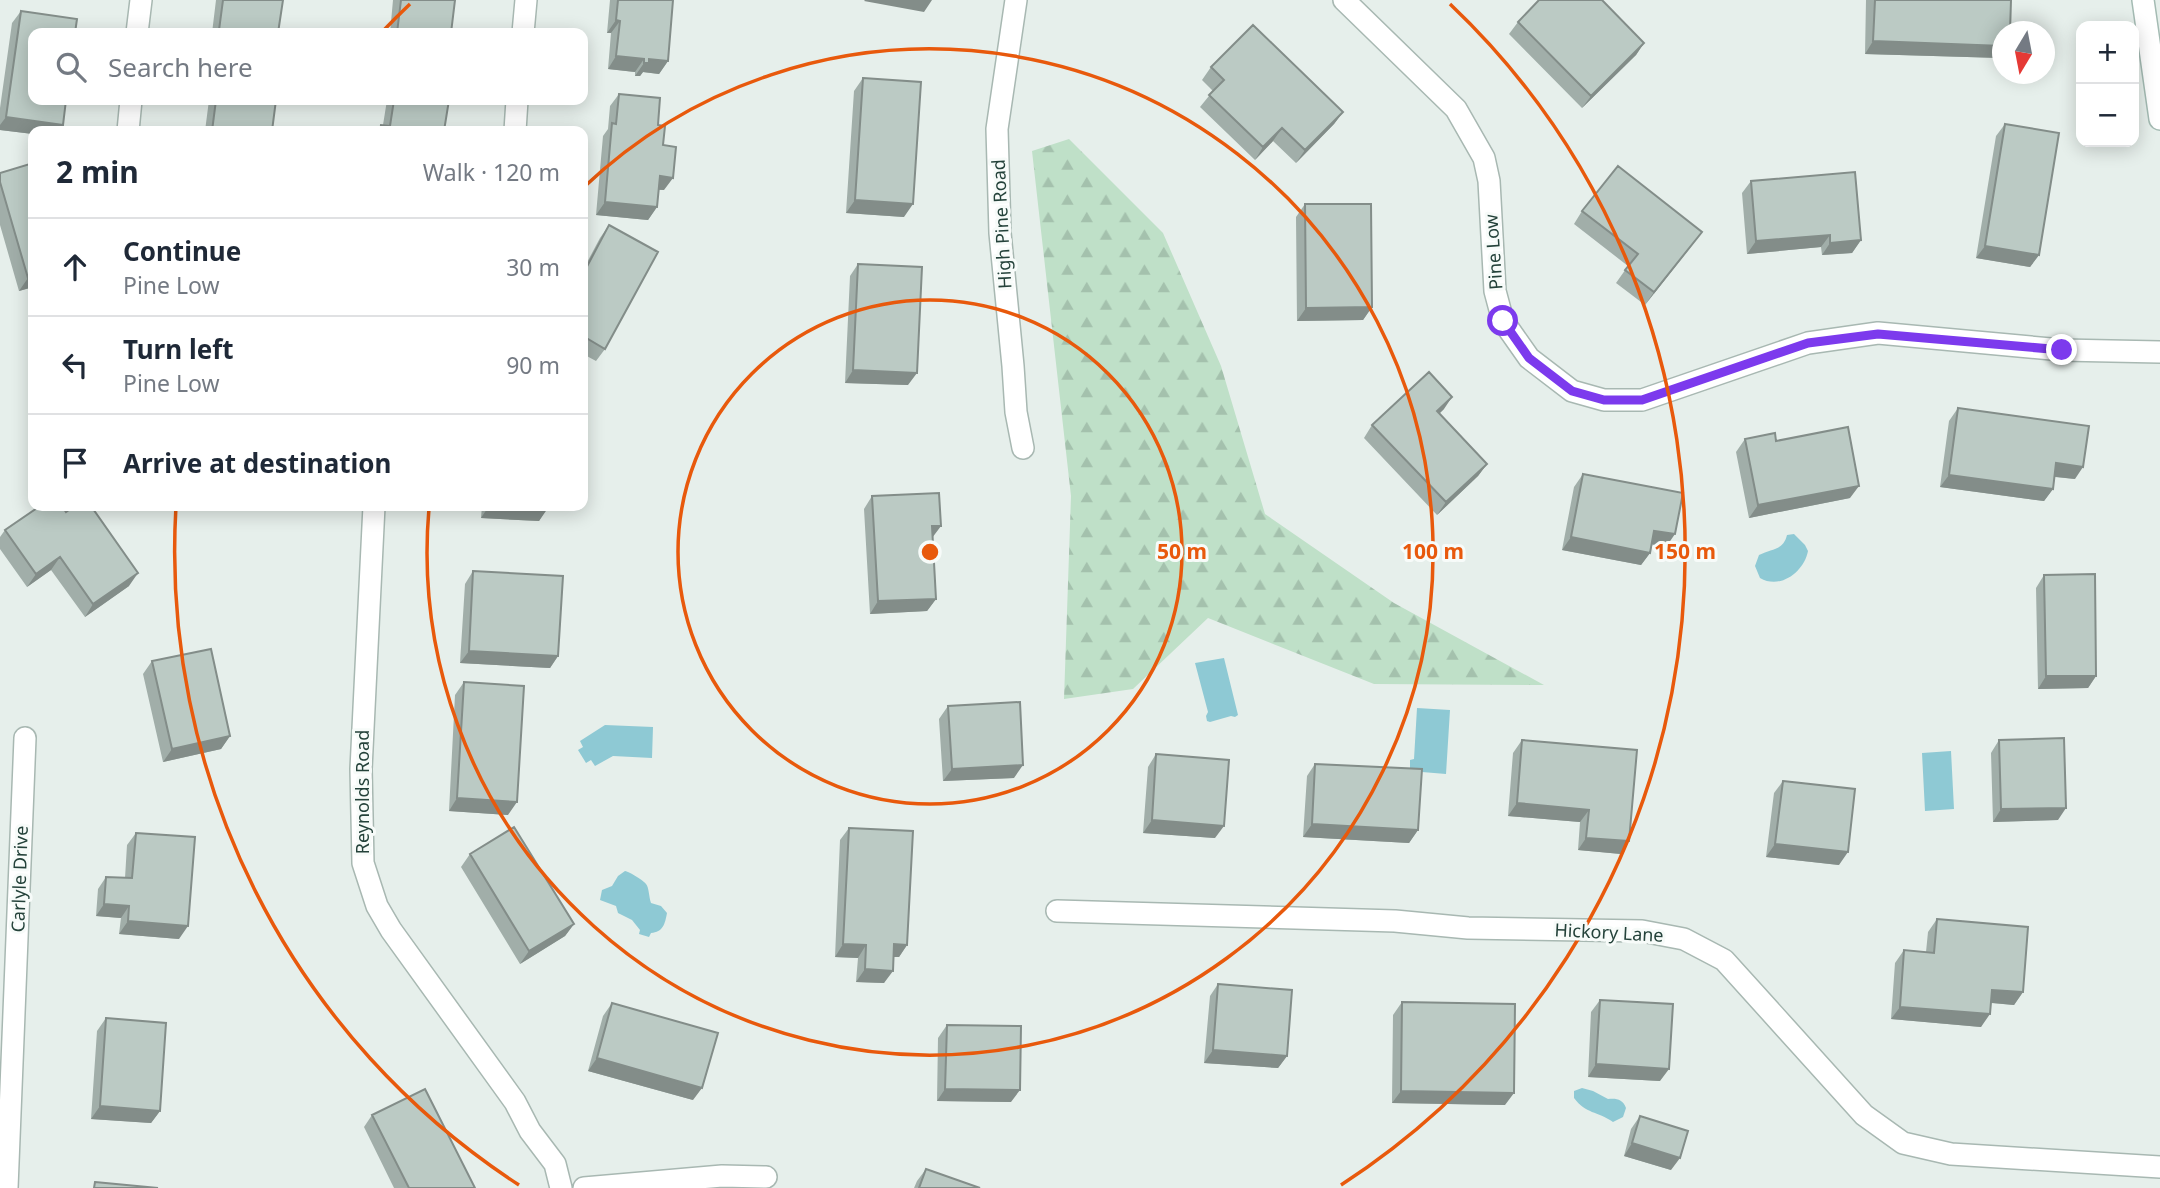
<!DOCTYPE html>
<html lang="en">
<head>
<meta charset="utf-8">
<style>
	:root { --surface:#fff; --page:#f6f6f7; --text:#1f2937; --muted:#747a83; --line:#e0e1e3 }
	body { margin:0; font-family:"Noto Sans",sans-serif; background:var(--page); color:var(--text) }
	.controls { position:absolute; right:21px; top:21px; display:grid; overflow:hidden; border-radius:14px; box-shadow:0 4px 18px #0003 }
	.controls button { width:63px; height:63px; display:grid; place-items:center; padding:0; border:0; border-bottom:2px solid var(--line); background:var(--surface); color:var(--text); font:35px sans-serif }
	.compass { position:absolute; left:1992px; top:21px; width:63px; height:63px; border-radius:50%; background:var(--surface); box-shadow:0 4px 18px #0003; rotate:190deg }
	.stop { position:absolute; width:21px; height:21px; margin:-16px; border:5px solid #7c3aed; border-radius:50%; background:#fff }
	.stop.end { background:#7c3aed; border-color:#fff; box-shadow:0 2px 7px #0008 }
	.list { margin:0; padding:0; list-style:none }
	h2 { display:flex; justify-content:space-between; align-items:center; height:91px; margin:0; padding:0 28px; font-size:30px }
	h2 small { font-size:23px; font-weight:400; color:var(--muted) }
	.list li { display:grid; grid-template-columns:46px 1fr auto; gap:21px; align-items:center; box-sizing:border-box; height:98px; padding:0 28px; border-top:2px solid var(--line) }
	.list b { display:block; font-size:26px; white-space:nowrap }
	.list p { margin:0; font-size:23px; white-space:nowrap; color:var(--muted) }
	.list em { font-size:23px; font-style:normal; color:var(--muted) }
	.icon { flex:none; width:38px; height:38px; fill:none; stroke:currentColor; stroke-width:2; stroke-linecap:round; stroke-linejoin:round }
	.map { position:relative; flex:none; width:2160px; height:1188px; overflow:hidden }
	.search { position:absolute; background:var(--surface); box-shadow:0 4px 18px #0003; left:28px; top:28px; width:560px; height:77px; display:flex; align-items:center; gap:18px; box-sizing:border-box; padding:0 24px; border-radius:14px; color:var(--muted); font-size:26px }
	.panel { position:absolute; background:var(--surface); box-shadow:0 4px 18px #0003; left:28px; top:126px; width:560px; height:385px; border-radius:14px }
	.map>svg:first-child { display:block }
	.forest { fill:url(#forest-firs) }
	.water { fill:#8ec9d4 }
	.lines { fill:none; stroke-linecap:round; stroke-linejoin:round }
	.street-casing { stroke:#a8b8b2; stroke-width:24 }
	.secondary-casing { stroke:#a4bbb3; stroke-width:24 }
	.street { stroke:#fff; stroke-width:21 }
	.secondary { stroke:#fff; stroke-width:21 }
	.wall { fill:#a1aea9 }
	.shaded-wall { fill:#838d89 }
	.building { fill:#bbcac4; stroke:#838d89; stroke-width:2 }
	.route { stroke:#7c3aed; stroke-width:9 }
	.ring { fill:none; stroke:#e8590c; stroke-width:3.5 }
	.labels { text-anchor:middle; stroke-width:6; stroke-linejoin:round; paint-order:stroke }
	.street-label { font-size:18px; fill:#24423a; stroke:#f7fbf9 }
	.centre { fill:#e8590c; stroke:#f7fbf9; stroke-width:3.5 }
	.ring-label { font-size:21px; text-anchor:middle; font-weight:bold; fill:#e8590c; stroke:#f7fbf9; stroke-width:6; stroke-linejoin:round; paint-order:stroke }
</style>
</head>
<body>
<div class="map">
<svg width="2160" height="1188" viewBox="0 0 2160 1188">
	<defs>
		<pattern id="forest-firs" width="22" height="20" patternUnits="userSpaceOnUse" patternTransform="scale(1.75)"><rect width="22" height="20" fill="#bfe0c8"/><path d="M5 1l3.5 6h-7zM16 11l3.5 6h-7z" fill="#a4c1ad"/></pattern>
	</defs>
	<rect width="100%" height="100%" fill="#e6efeb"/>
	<!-- forest -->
	<path class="forest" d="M1069 139 1163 233 1221 366 1265 514 1394 603 1544 685 1374 684 1208 618 1133 689 1064 699 1071 496 1032 151Z"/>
	<!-- water -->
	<path class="water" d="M1794 534 1805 545 1808 551C1804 572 1780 590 1760 578L1755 566 1759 555C1772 548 1783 551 1787 535Z
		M1224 658 1238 715 1235 717 1231 716 1210 722 1207 721 1206 716 1208 712 1195 663Z
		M1417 708 1450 710 1446 774 1410 771V760L1414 759Z
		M605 725 653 727 652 758 613 756 595 766 591 760 586 763 578 750 583 747 580 741Z
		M1951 751 1954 809 1925 811 1922 753Z
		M625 871C630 872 644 881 646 884 649 887 649 898 651 903L661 906 667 913C665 924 663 932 651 933L649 937 639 934 640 930 632 920 618 913 616 906 600 900 602 890 612 886 618 876Z
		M1582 1088 1593 1091 1608 1099C1616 1098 1623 1099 1626 1108L1623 1117 1613 1122C1597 1111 1586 1114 1574 1098V1091Z"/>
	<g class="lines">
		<!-- street casing -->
		<g class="street-casing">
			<path id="street" d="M1016 0 997 129 1000 233 1013 366 1016 412 1023 448
				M1344 0 1456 109 1484 158 1489 181 1495 291 1503 321 1529 358 1572 391 1604 400H1642L1808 343 1878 333 2062 350 2160 352
				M137 33 141 0
				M523 33 526 0
				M128 131 131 100
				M515 131 517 100
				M374 506 361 769 363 863 377 906 391 930 515 1102 530 1131 555 1164 561 1188
				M1057 911 1395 921 1468 928 1642 931 1684 939 1724 960 1864 1115 1903 1143 1951 1154 2160 1167
				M7 1188 25 738
				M584 1188 722 1176 766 1177"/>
		</g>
		<!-- secondary casing -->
		<g class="secondary-casing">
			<path id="secondary" d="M2143 0 2160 119"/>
		</g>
		<!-- street -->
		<use href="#street" class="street"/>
		<!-- secondary -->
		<use href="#secondary" class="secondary"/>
	</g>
	<!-- wall -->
	<path class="wall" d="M216 0H283L278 33H212Z
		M393 0H455L451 33H390Z
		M610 0H673L668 61 659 74 643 72 640 76H635V72L608 69 611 33H607Z
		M1866 0H2011L2003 32V56L2001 58 1865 54Z
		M21 11 63 125 58 131H33V134L0 130V108L12 23Z
		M1518 22 1644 43 1636 55 1582 108 1509 34Z
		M1211 67 1343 112 1334 124 1296 163 1273 141 1255 160 1200 107 1213 91 1202 80Z
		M863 78 904 217 846 213 854 91Z
		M619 94 658 125 663 145 664 190H658L657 207 648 220 596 215 603 136 608 129 610 106Z
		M209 100H276L272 131H205Z
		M387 100H449L444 131H377L381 125H383Z
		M2005 124 2039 255 2030 267 1976 258 1996 136Z
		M33 163V287L19 291 0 225V173Z
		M1751 181 1861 240 1852 253 1822 255 1821 247 1747 254 1742 193Z
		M1305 204 1372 307 1363 320 1297 321 1296 217Z
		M1582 211 1702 232 1645 305 1616 283 1628 266 1574 224Z
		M609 225 605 349 596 361 583 354V270L600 238Z
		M858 264 908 385 845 383 850 276Z
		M1958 408 2075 479 2055 477 2053 489 2044 501 1940 487 1949 421Z
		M1444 409 1439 414 1487 464 1478 476 1437 515 1364 438 1372 425Z
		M1745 439 1776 441 1850 498 1749 518 1736 452Z
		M1583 474 1666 547 1651 544 1650 553 1641 565 1562 550 1574 487Z
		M872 496 932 538 936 599 927 611 870 614 864 509Z
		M482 506H548L539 521 481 518Z
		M66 512 129 586 85 617 51 570 27 587 0 549V537L5 530Z
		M473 571 558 656 550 668 460 663 465 584Z
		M2044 575 2096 676 2088 688 2038 689 2036 588Z
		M152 661 230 736 221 749 163 762 143 674Z
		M464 682 508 815 449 811 455 695Z
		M948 706 1014 778 943 781 939 719Z
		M1522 740 1629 841 1621 854 1578 850 1580 822 1508 816 1513 753Z
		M1999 740 2058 820 1993 822 1991 753Z
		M1156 754 1215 838 1143 833 1148 767Z
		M1315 764 1418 830 1409 843 1303 837 1307 776Z
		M1783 781 1839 865 1766 857 1774 793Z
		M849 828 907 945 899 957H894L884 983 856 982 858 958 835 957 840 840Z
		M136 833 179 939 119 934 121 918 96 916 98 889 106 877 125 878 127 845Z
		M470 854 574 924 565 936 520 964 461 867Z
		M1937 919 2023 992 2014 1005 1991 1003 1981 1027 1891 1019 1895 963 1904 950 1926 952 1928 932Z
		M1218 984 1287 1056 1278 1068 1204 1063 1210 996Z
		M1600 1000 1660 1081 1588 1077 1591 1012Z
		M1402 1002 1505 1105 1392 1103 1393 1015Z
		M612 1003 693 1100 588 1071 603 1016Z
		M106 1018 160 1111 151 1123 91 1119 97 1031Z
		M947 1025 1011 1102 937 1101 938 1038Z
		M372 1115 475 1188H394L364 1127Z
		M1640 1116 1671 1170 1624 1156 1631 1129Z
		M926 1169 980 1188H914L917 1181Z"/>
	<!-- shaded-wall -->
	<path class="shaded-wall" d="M865 0H932L924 12 864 1Z
		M616 20 620 21 611 33H607Z
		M219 30 247 33H217Z
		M1873 41 2003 46V56L2001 58 1865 54Z
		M1644 43 1636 55 1582 108 1591 96Z
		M616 56 644 59 635 72 608 69Z
		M649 59 668 61 659 74 643 72 640 76H635L644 63Z
		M1343 112 1334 124 1296 163 1305 150Z
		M6 117 63 125 58 131H33V134L0 130V125Z
		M1282 128 1273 141 1255 160 1263 147Z
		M660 176 673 178 664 190 651 189Z
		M855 200 913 204 904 217 846 213Z
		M605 202 657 207 648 220 596 215Z
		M1702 232 1693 244 1645 305 1654 292Z
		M1830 235 1821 247 1747 254 1756 241Z
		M1861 240 1852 253 1822 255 1830 243Z
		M1985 246 2039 255 2030 267 1976 258Z
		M33 277V287L19 291 28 278Z
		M1372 307 1363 320 1297 321 1306 308Z
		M853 370 917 373 908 385 845 383Z
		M1452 397 1444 409 1428 424 1437 411Z
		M2056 463 2083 467 2075 479 2048 476Z
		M1487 464 1478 476 1437 515 1446 502Z
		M1949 475 2053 489 2044 501 1940 487Z
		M1859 486 1850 498 1749 518 1758 505Z
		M489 506H502L548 508 539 521 481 518Z
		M932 526H941L932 538Z
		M1654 531 1675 534 1666 547 1645 543Z
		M1571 537 1650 553 1641 565 1562 550Z
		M60 557 51 570 27 587 36 574Z
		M138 573 129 586 85 617 93 604Z
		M936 599 927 611 870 614 878 601Z
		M469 651 558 656 550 668 460 663Z
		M2046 676H2096L2088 688 2038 689Z
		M230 736 221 749 163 762 172 749Z
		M1023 765 1014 778 943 781 952 769Z
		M457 798 517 802 508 815 449 811Z
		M1517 803 1589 810 1580 822 1508 816Z
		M2066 808 2058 820 1993 822 2001 809Z
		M1152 820 1224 826 1215 838 1143 833Z
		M1312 824 1418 830 1409 843 1303 837Z
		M1586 838 1629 841 1621 854 1578 850Z
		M1775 844 1848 852 1839 865 1766 857Z
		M104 904 129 906 121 918 96 916Z
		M128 921 188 926 179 939 119 934Z
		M574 924 565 936 520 964 529 951Z
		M843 944 866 945 858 958 835 957Z
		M894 944 907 945 899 957H885Z
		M865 969 893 971 884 983 856 982Z
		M1992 990 2023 992 2014 1005 1983 1002Z
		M1900 1007 1990 1014 1981 1027 1891 1019Z
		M1213 1050 1287 1056 1278 1068 1204 1063Z
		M597 1058 702 1088 693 1100 588 1071Z
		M1596 1064 1669 1069 1660 1081 1588 1077Z
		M945 1089 1020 1090 1011 1102 937 1101Z
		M1401 1091 1514 1093 1505 1105 1392 1103Z
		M100 1106 160 1111 151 1123 91 1119Z
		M1632 1143 1680 1158 1671 1170 1624 1156Z"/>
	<!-- building -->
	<path class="building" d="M223 0H283L278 33H247L219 30Z
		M401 0H455L451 33H397Z
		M618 0H673L668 61 649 59V63H644V59L616 56 620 21 616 20Z
		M1539 0H1602L1644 43 1591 96 1518 22Z
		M1875 0H2011L2010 32H2003V46L1873 41Z
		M21 11 77 19 75 33H33V100H66L63 125 6 117Z
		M1253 25 1343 112 1305 150 1282 128 1263 147 1209 95 1224 80 1211 67Z
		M863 78 921 82 913 204 855 200Z
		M619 94 660 98 658 125 665 126 663 145 676 147 673 178 660 176 657 207 605 202 612 123 616 124Z
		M216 100H276L272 131H212Z
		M394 100H449L444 131H380L381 125 390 126Z
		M2005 124 2059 133 2039 255 1985 246Z
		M33 163V277L28 278 0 182V173Z
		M1618 166 1702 232 1654 292 1625 270 1638 254 1582 211Z
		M1855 172 1861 240 1830 243V235L1756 241 1751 181Z
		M1305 204H1371L1372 307 1306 308Z
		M609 225 658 252 605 349 583 336V274Z
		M858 264 922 267 917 373 853 370Z
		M1429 372 1452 397 1437 411 1487 464 1446 502 1372 425Z
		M1958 408 2089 426 2083 467 2056 463 2053 489 1949 475Z
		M1848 427 1859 486 1758 505 1745 439 1775 433 1776 441Z
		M1583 474 1683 493 1675 534 1654 531 1650 553 1571 537Z
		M939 493 941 526H932L936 599 878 601 872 496Z
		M40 506H62L66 512 74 506H91L138 573 93 604 60 557 36 574 5 530Z
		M502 506H548V508Z
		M473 571 563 576 558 656 469 651Z
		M2095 574 2096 676H2046L2044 575Z
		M211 649 230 736 172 749 152 661Z
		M464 682 524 686 517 802 457 798Z
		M1020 702 1023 765 952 769 948 706Z
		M2064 738 2066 808 2001 809 1999 740Z
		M1522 740 1637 750 1629 841 1586 838 1589 810 1517 803Z
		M1156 754 1229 760 1224 826 1152 820Z
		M1315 764 1422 769 1418 830 1312 824Z
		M1783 781 1855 789 1848 852 1775 844Z
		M514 827 574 924 529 951 470 854Z
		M849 828 913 831 907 945 894 944 893 971 865 969 866 945 843 944Z
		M136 833 195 837 188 926 128 921 129 906 104 904 106 877 132 878Z
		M1937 919 2028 927 2023 992 1992 990 1990 1014 1900 1007 1904 950 1934 953Z
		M1218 984 1292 990 1287 1056 1213 1050Z
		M1600 1000 1673 1004 1669 1069 1596 1064Z
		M1402 1002 1515 1004 1514 1093 1401 1091Z
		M612 1003 718 1033 702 1088 597 1058Z
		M106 1018 166 1023 160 1111 100 1106Z
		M947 1025 1021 1026 1020 1090 945 1089Z
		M425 1089 475 1188H409L372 1115Z
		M1640 1116 1688 1131 1680 1158 1632 1143Z
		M926 1169 980 1188H919Z
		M95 1182 158 1188H94Z"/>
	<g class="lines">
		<!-- route -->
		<path class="route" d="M1503 321 1529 358 1572 391 1604 400H1642L1808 343 1878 334 2062 350"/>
	</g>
	<!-- distance rings -->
	<g class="ring">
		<circle cx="930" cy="552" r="252"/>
		<path d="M584 187A503 503 0 1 1 429 508"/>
		<path d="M519 1185A755 755 0 0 1 176 506M382 32A755 755 0 0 1 410 4M1450 4A755 755 0 0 1 1341 1185"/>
	</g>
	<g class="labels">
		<!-- street labels -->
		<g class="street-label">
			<text transform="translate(1002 224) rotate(-93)" y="6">High Pine Road</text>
			<text transform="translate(1494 252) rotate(-94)" y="6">Pine Low</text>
			<text transform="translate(363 792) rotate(-90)" y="6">Reynolds Road</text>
			<text transform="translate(20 879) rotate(-88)" y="6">Carlyle Drive</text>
			<text transform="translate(1609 933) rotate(3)" y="6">Hickory Lane</text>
		</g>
	</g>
	<circle cx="930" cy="552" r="10" class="centre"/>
	<g class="ring-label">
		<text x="1182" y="559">50 m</text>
		<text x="1433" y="559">100 m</text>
		<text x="1685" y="559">150 m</text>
	</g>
</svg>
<div class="controls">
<button>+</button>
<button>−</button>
</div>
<svg class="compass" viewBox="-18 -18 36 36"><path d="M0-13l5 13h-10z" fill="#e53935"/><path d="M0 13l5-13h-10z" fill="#747a83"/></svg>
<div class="stop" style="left:1503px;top:321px"></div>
<div class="stop end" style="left:2062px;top:350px"></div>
<div class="search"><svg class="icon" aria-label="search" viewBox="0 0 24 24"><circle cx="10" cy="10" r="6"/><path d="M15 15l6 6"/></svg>Search here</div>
<section class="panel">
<h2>2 min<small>Walk · 120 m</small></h2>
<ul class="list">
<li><svg class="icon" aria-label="ahead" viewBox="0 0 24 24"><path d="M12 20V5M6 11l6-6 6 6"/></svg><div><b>Continue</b><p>Pine Low</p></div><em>30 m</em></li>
<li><svg class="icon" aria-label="left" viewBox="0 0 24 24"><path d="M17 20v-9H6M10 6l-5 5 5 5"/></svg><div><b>Turn left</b><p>Pine Low</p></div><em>90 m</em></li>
<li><svg class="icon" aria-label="arrive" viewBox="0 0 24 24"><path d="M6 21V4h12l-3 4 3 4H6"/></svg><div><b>Arrive at destination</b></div></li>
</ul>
</section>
</div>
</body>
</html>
